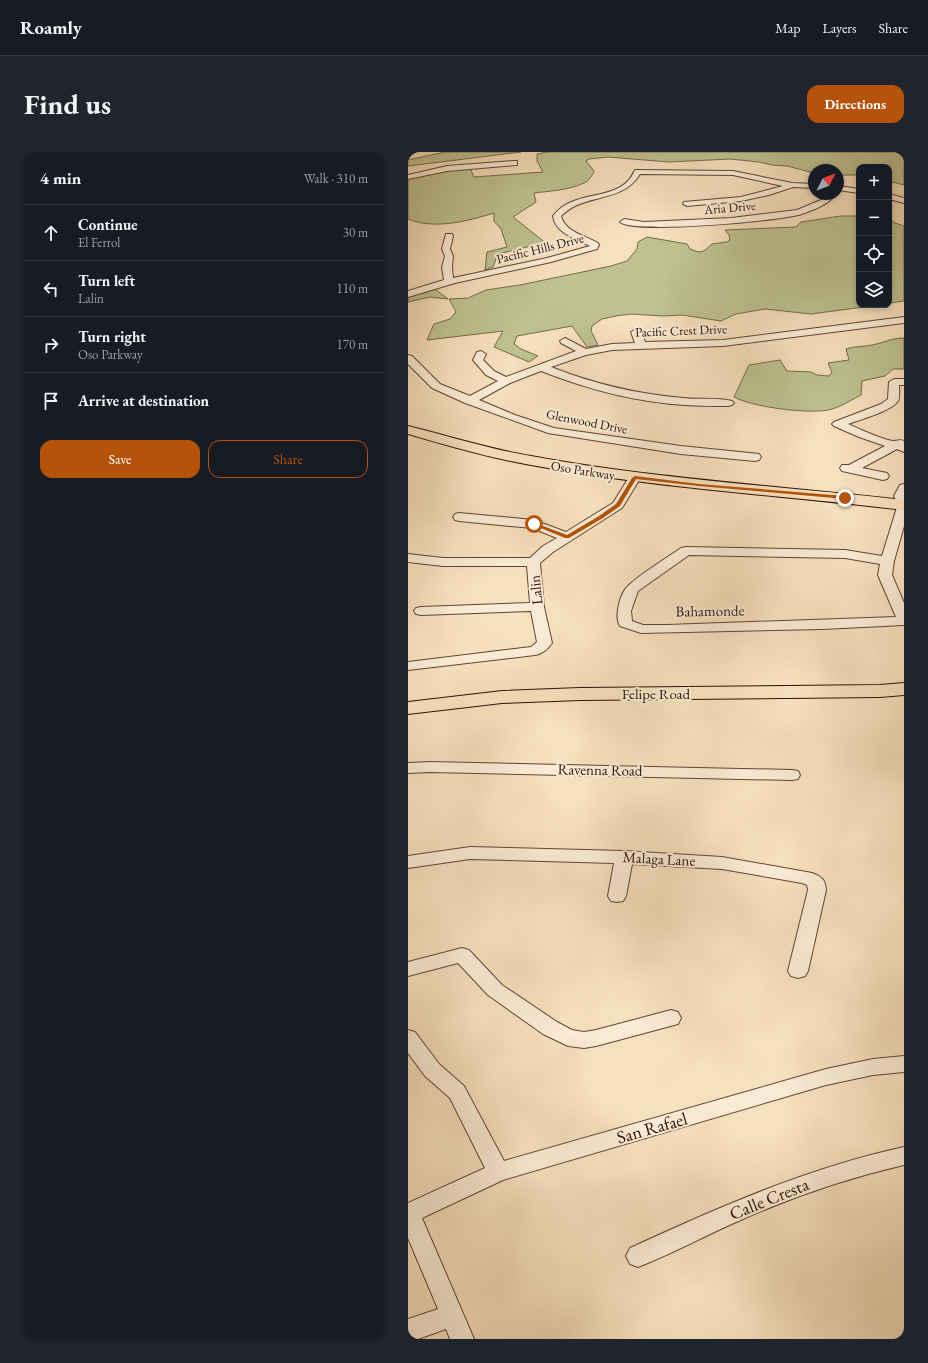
<!DOCTYPE html>
<html lang="en">
<head>
<meta charset="utf-8">
<style>
	:root { --surface:#171b24; --page:#20242c; --text:#f1f3f6; --muted:#9ea1a6; --line:#363941; --accent:#b45309 }
	body { margin:0; font-family:"EB Garamond",serif; background:var(--page); color:var(--text) }
	.controls { position:absolute; right:12px; top:12px; display:grid; overflow:hidden; border-radius:8px; box-shadow:0 2px 6px #0003 }
	.controls button { width:36px; height:36px; display:grid; place-items:center; padding:0; border:0; border-bottom:1px solid var(--line); background:var(--surface); color:var(--text); font:20px sans-serif }
	.compass { position:absolute; left:400px; top:12px; width:36px; height:36px; border-radius:50%; background:var(--surface); box-shadow:0 2px 6px #0003; rotate:48deg }
	.stop { position:absolute; width:12px; height:12px; margin:-9px; border:3px solid #b45309; border-radius:50%; background:#fff }
	.stop.end { background:#b45309; border-color:#fff; box-shadow:0 1px 4px #0008 }
	.list { margin:0; padding:0; list-style:none }
	h2 { display:flex; justify-content:space-between; align-items:center; height:52px; margin:0; padding:0 16px; font-size:17px }
	h2 small { font-size:13px; font-weight:400; color:var(--muted) }
	.list li { display:grid; grid-template-columns:26px 1fr auto; gap:12px; align-items:center; box-sizing:border-box; height:56px; padding:0 16px; border-top:1px solid var(--line) }
	.list b { display:block; font-size:15px; white-space:nowrap }
	.list p { margin:0; font-size:13px; white-space:nowrap; color:var(--muted) }
	.list em { font-size:13px; font-style:normal; color:var(--muted) }
	.actions { display:flex; gap:8px; padding:12px 16px }
	.actions a { flex:1; padding:9px 0; border:1px solid var(--accent); border-radius:12px; text-align:center; font-size:14px; color:var(--accent) }
	.actions .main { background:var(--accent); color:#fff }
	.icon { flex:none; width:22px; height:22px; fill:none; stroke:currentColor; stroke-width:2; stroke-linecap:round; stroke-linejoin:round }
	.map { position:relative; flex:none; width:496px; height:1187px; overflow:hidden; border-radius:12px }
	header { display:flex; align-items:center; gap:24px; box-sizing:border-box; height:56px; padding:0 20px; background:var(--surface); border-bottom:1px solid var(--line) }
	header strong { font-size:19px }
	nav { display:flex; gap:22px; margin-inline-start:auto; font-size:14px }
	.intro { display:flex; align-items:center; justify-content:space-between; box-sizing:border-box; height:96px; padding:0 24px }
	h1 { margin:0; font-size:28px }
	.button { padding:10px 18px; border-radius:12px; background:var(--accent); color:#fff; font-size:14px; font-weight:700 }
	main { display:flex; gap:24px; padding:0 24px }
	aside { flex:1; background:var(--surface); border-radius:12px; box-shadow:0 2px 6px #0003 }
	.map>svg:first-child { display:block }
	.green { fill:#bec291; stroke:#75694b }
	.lines { fill:none; stroke-linecap:round; stroke-linejoin:round }
	.minor-casing { stroke:#5f4433; stroke-width:2 }
	.major-casing { stroke:#2c1005; stroke-width:2 }
	.minor { fill:#faebd5; fill-rule:evenodd }
	.major { fill:#f7e0be; fill-rule:evenodd }
	.route { fill:#b45309 }
	.labels { text-anchor:middle; stroke-width:4; stroke-linejoin:round; paint-order:stroke }
	.far-street-label { font-size:13px; fill:#2c1005; stroke:#faebd5 }
	.street-label { font-size:15px; fill:#2c1005; stroke:#faebd5 }
	.near-street-label { font-size:18px; fill:#2c1005; stroke:#faebd5 }
</style>
</head>
<body>
<header>
<strong>Roamly</strong>
<nav><a>Map</a><a>Layers</a><a>Share</a></nav>
</header>
<div class="intro"><h1>Find us</h1><a class="button">Directions</a></div>
<main>
<aside>
<h2>4 min<small>Walk · 310 m</small></h2>
<ul class="list">
<li><svg class="icon" aria-label="ahead" viewBox="0 0 24 24"><path d="M12 20V5M6 11l6-6 6 6"/></svg><div><b>Continue</b><p>El Ferrol</p></div><em>30 m</em></li>
<li><svg class="icon" aria-label="left" viewBox="0 0 24 24"><path d="M17 20v-9H6M10 6l-5 5 5 5"/></svg><div><b>Turn left</b><p>Lalin</p></div><em>110 m</em></li>
<li><svg class="icon" aria-label="right" viewBox="0 0 24 24"><path d="M7 20v-9h11M14 6l5 5-5 5"/></svg><div><b>Turn right</b><p>Oso Parkway</p></div><em>170 m</em></li>
<li><svg class="icon" aria-label="arrive" viewBox="0 0 24 24"><path d="M6 21V4h12l-3 4 3 4H6"/></svg><div><b>Arrive at destination</b></div></li>
</ul>
<div class="actions"><a class="main">Save</a><a>Share</a></div>
</aside>
<div class="map">
<svg width="496" height="1187" viewBox="0 0 496 1187">
	<rect width="100%" height="100%" fill="#f7e0be"/>
	<filter id="stains"><feTurbulence type="fractalNoise" baseFrequency=".005" numOctaves="4"/><feColorMatrix values="0 0 0 0 .2 0 0 0 0 .09 0 0 0 0 .02 0 0 0 .5 -.17"/></filter>
	<radialGradient id="worn" r=".72"><stop offset=".6" stop-color="#630" stop-opacity="0"/><stop offset="1" stop-color="#630" stop-opacity=".3"/></radialGradient>
	<!-- green -->
	<path class="green" d="M37 0H113L0 14V8Z
		M139 0H496V33L481 29V15H451V23H430V18H406V21L379 14 364 13 351 10 322 7 261 10 200 5 181 7 178 9 186 19C184 24 181 29 176 31 162 38 142 39 126 41L128 50 105 65 139 92 129 96 123 94 90 102 85 115 77 118 79 100 99 95 93 77 86 69V61C60 69 27 78 0 67V27L35 19 62 16 66 25 135 20 129 9V2Z
		M433 64H451V153H471L403 162 357 157 328 162 313 169 274 163 255 164 223 162 208 164 194 167 184 174 183 179 190 193 179 195 164 174 109 184 106 192 113 197 130 204 121 210 86 195 95 179 19 188 26 172 42 167 48 160 41 147 60 146 78 138 112 133 203 114 219 109 229 97 230 90 239 85 279 92 282 97 290 100 296 99 304 92 319 90 322 88 321 83 317 78 388 75 393 70Z
		M481 66 487 71 496 74V149L481 151Z
		M27 137 40 147 22 145 0 150V145Z
		M496 186V217H485L477 224 454 229 453 243C443 248 431 256 420 258 398 262 345 255 326 245L341 213 372 208 379 219 403 220 409 223 421 224 424 220 420 211 441 208 438 197C447 194 455 195 464 193 475 191 484 186 496 186Z"/>
	<g class="lines">
		<!-- minor casing -->
		<g class="minor-casing">
			<path id="minor" d="M106 9H109V13L39 19 0 27V23L39 14Z
				M227 18 325 19 384 31 406 32V36L385 35 361 43 333 49 279 54 275 52 276 50 333 45 375 34 325 23 232 22C214 52 177 40 153 64 157 80 178 84 190 91L191 93 189 97 143 110 47 131 0 145V139L36 128 34 115 37 104 34 97 38 82H44L45 84 42 97 45 104 44 115 45 126 139 106 182 94C167 86 148 82 145 64 165 38 200 49 220 29 223 26 225 22 227 18Z
				M430 34 451 37V41L430 38Z
				M419 42H428C420 53 407 57 394 62 373 69 225 82 212 70L216 67 236 70 323 66 389 58 413 48Z
				M481 42 496 46V51L481 47Z
				M496 165V171L315 194 204 198 178 203 143 215C186 232 229 242 275 246 291 248 308 245 324 249L326 251 324 253 320 254C306 254 291 254 277 253 227 250 179 237 133 219L102 231 71 248 107 263 146 276 273 294 351 302 353 305 351 308 347 309 273 302 140 281 57 251 24 236 0 212V203L4 204 32 232 62 244 90 229 78 223 65 208 69 200 73 199 78 202 75 208 86 219 98 225 168 199 153 191 152 189 157 186 178 197 204 192 227 191 223 180 228 177 233 180 237 190 315 188Z
				M486 227H496V233H491C491 238 492 245 490 249 484 259 451 268 440 272 449 276 478 289 486 289 490 289 492 287 496 289V300L489 297 454 316 479 321 481 324 479 327 475 328 434 319 432 316 434 313H441L477 294 451 285 426 274 424 272 426 270 473 252 480 247 481 230Z
				M227 321 231 322 233 325 214 356 145 400 132 411 136 455 144 491C140 497 134 502 127 503L0 518V510L123 495 129 490 123 459 13 463 8 462 6 459 8 456 13 455 122 451 119 414H35L0 410V402L35 406H122L135 394 149 386 124 376 51 369 47 368 45 365 47 362 51 361 126 368 158 380 205 351 223 322Z
				M496 332V374L486 409 484 423 496 451V473L415 477 233 481 212 474C206 465 212 441 220 434 235 420 256 408 273 396L278 395 437 398 474 404 490 352 486 344 492 333ZM281 403 437 406 472 412 470 423 488 465 259 473H235L224 469 223 459 230 439Z
				M22 610 384 618 390 619 392 623 390 627 384 628 22 620 0 621V611Z
				M62 695 216 699 314 705 404 721C414 725 417 727 418 738L400 819 397 824 390 826 383 824 380 819 400 738 399 733 394 731 314 717 224 712 218 744 215 749 209 750 203 749 200 744 206 711 62 707 0 716V704Z
				M54 796 61 798 94 833 149 870 164 878 176 880 188 878 263 858 270 860 273 866 270 872 188 894 176 896 160 894 135 882 80 843 50 811 0 824V810Z
				M0 878 7 880 31 912 56 934 96 1009 418 917 465 907 496 904V920L465 923 418 933 95 1028 14 1066 66 1187H42L38 1177 10 1187H0V1167L30 1157 0 1086V1051L77 1016 42 946 17 924 0 901Z
				M496 995V1013C440 1026 387 1044 335 1067 300 1082 266 1101 230 1115L222 1112 218 1104 222 1096C311 1055 400 1016 496 995Z"/>
		</g>
		<!-- major casing -->
		<g class="major-casing">
			<path id="major" d="M0 274C41 284 81 297 123 304 246 327 372 334 496 348V358C372 343 246 336 123 313 82 306 41 294 0 282Z
				M496 531V543L472 545 172 548 94 551 0 562V550L94 539 172 536 472 533Z"/>
		</g>
		<!-- minor -->
		<use href="#minor" class="minor"/>
		<!-- major -->
		<use href="#major" class="major"/>
	</g>
	<!-- route -->
	<path class="route" d="M227 324 291 332 437 344 440 346 437 347 291 334 228 327 212 354 195 366 161 386H157L123 372 127 371 159 383 191 364 208 352 224 326Z"/>
	<g class="labels">
		<!-- far-street labels -->
		<g class="far-street-label">
			<text transform="translate(322 55) rotate(-5)" y="5">Aria Drive</text>
			<text transform="translate(132 96) rotate(-14)" y="5">Pacific Hills Drive</text>
			<text transform="translate(273 178) rotate(-2)" y="5">Pacific Crest Drive</text>
			<text transform="translate(179 269) rotate(11)" y="5">Glenwood Drive</text>
			<text transform="translate(175 318) rotate(9)" y="5">Oso Parkway</text>
		</g>
		<!-- street labels -->
		<g class="street-label">
			<text transform="translate(128 438) rotate(-96)" y="5">Lalin</text>
			<text transform="translate(302 459) rotate(-1)" y="5">Bahamonde</text>
			<text x="248" y="547">Felipe Road</text>
			<text transform="translate(192 618) rotate(1)" y="5">Ravenna Road</text>
			<text transform="translate(251 707) rotate(3)" y="5">Malaga Lane</text>
		</g>
		<!-- near-street labels -->
		<g class="near-street-label">
			<text transform="translate(244 976) rotate(-16)" y="6">San Rafael</text>
			<text transform="translate(361 1047) rotate(-22)" y="6">Calle Cresta</text>
		</g>
	</g>
	<rect width="100%" height="100%" filter="url(#stains)"/>
	<rect width="100%" height="100%" fill="url(#worn)"/>
</svg>
<div class="controls">
<button>+</button>
<button>−</button>
<button><svg class="icon" aria-label="locate" viewBox="0 0 24 24"><circle cx="12" cy="12" r="6"/><path d="M12 2v4M12 18v4M2 12h4M18 12h4"/></svg></button>
<button><svg class="icon" aria-label="layers" viewBox="0 0 24 24"><path d="M12 4l9 5-9 5-9-5zM3 14l9 5 9-5"/></svg></button>
</div>
<svg class="compass" viewBox="-18 -18 36 36"><path d="M0-13l5 13h-10z" fill="#e53935"/><path d="M0 13l5-13h-10z" fill="#9ea1a6"/></svg>
<div class="stop" style="left:126px;top:372px"></div>
<div class="stop end" style="left:437px;top:346px"></div>
</div>
</main>
</body>
</html>
